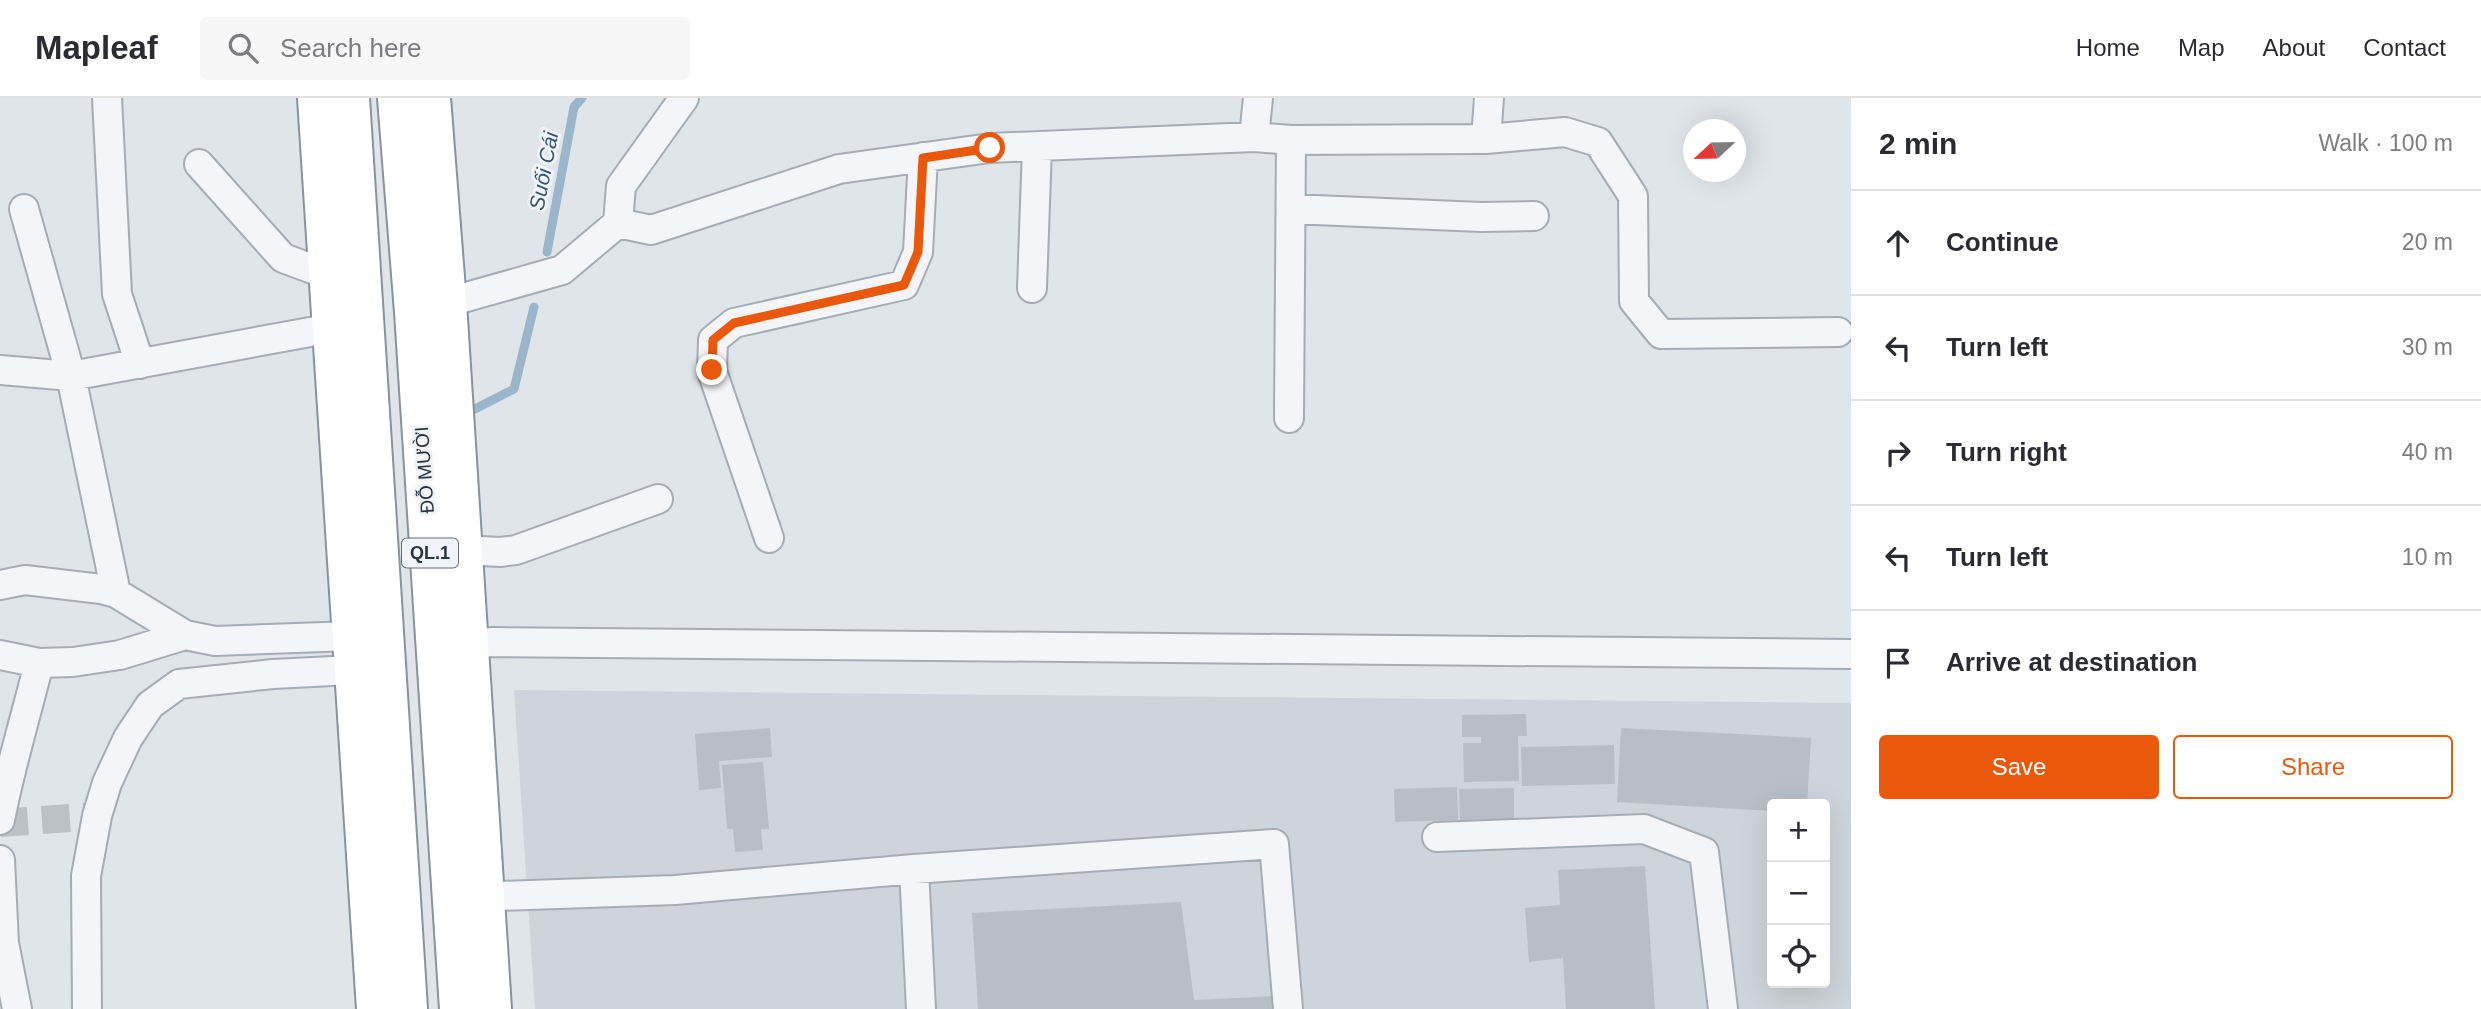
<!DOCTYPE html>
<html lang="en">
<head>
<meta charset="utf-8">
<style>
	:root { --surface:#fff; --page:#f7f7f7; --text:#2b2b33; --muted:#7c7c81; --line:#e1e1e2; --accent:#ea580c }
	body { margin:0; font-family:Arial,sans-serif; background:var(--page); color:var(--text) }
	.controls { position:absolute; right:21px; bottom:21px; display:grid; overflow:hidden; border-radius:7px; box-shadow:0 7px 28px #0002 }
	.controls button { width:63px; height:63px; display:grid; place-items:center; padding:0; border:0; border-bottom:2px solid var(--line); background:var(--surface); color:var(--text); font:35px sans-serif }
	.compass { position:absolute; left:1683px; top:21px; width:63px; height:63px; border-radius:50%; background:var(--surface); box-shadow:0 7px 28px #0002; rotate:248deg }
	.stop { position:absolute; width:21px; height:21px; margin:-16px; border:5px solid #ea580c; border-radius:50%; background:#fff }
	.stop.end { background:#ea580c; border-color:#fff; box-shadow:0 2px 7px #0008 }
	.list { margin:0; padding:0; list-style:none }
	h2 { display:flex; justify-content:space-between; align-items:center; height:91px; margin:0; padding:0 28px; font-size:30px }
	h2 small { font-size:23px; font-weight:400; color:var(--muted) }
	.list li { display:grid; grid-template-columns:46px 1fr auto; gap:21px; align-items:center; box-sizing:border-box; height:105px; padding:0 28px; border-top:2px solid var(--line) }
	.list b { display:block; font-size:26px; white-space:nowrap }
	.list em { font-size:23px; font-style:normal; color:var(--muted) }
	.actions { display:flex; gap:14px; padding:21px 28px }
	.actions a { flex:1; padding:16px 0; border:2px solid var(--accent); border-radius:7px; text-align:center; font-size:24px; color:var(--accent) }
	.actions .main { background:var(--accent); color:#fff }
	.icon { flex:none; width:38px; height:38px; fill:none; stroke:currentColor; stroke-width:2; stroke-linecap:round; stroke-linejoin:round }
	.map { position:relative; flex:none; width:1851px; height:911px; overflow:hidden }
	header { display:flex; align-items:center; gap:42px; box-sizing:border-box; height:98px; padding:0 35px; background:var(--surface); border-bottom:2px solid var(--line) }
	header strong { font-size:33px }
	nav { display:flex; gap:38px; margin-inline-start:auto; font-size:24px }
	.search { width:490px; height:63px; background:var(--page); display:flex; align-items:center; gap:18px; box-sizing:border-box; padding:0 24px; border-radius:7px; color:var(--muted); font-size:26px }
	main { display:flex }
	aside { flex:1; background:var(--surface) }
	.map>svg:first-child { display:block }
	.built { fill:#ced4db; fill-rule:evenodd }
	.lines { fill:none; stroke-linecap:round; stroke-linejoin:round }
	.stream { stroke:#9bb6ca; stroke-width:9 }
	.building { fill:#b7bec6 }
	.minor-tunnel { stroke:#bbc2c7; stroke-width:28; stroke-dasharray:28 14; stroke-linecap:butt }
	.minor-casing { stroke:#a5acb3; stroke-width:32 }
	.highway-casing { stroke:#8893a0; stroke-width:42 }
	.minor { stroke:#f3f5f8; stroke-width:28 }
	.highway { stroke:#fff; stroke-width:38 }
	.route { stroke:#ea580c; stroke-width:9 }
	.labels { text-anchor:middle; stroke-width:6; stroke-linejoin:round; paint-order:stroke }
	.shield { fill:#f0f3f7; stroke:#656d78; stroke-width:2 }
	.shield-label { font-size:18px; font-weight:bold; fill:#293441 }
	.street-label { font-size:19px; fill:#293441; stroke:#f0f3f7 }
	.water-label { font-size:21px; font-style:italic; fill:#325675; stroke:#f0f3f7 }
</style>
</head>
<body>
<header>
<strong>Mapleaf</strong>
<div class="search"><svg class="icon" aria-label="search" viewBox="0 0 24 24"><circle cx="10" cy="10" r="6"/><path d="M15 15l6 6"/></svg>Search here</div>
<nav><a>Home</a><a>Map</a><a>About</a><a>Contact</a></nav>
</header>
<main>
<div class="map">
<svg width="1851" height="911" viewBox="0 0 1851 911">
	<rect width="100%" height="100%" fill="#e0e5e9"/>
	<!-- built -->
	<path class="built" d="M514 592 1851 605V911H535ZM1772 706H1825V885H1772Z"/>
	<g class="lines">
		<!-- stream -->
		<path class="stream" d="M547 154 574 9 582 0
			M471 313 514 291 534 209"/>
	</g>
	<!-- building -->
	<path class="building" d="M1526 616 1527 638H1518L1519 683 1464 684 1463 645H1481V639H1462V617Z
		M770 630 772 659 719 663 721 690 699 692 695 636Z
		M1621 630 1811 640 1807 706H1772V713L1617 704Z
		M1614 647 1615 686 1522 688 1521 649Z
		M763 664 769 731H761L763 752 735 754 733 731H727L722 667Z
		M1457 689 1458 722 1395 724 1394 691Z
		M1514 690V721L1460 722 1459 691Z
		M1645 768 1655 911H1566L1563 860 1529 864 1525 810 1560 807 1558 772Z
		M1181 804 1194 902 1275 898 1276 911H978L972 815Z"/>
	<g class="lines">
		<!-- minor-tunnel -->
		<path class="minor-tunnel" d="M0 725 97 718"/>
		<!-- minor casing -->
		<g class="minor-casing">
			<path id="minor" d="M107 0 117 196 140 266
				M1254 39 1258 0
				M1486 41 1489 0
				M199 66 283 160 329 177
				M24 111 71 278 116 495
				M1291 111 1481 119 1534 118
				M618 125 651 132 839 71 990 50 1254 39 1291 42 1486 41 1565 34 1598 44 1633 98 1634 203 1661 236 1838 234
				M1032 190 1037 49
				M431 209 562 172 618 125 621 88 684 0
				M0 272 71 278 332 230
				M1289 320 1291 42
				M769 440 712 273 713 242 734 225 904 187 918 154 923 59
				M463 452 500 454 516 452 658 401
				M0 487 25 482 101 491 116 495 185 537
				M469 546 493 544 1851 556
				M0 557 39 565 73 564 120 557 185 537 215 543 351 538
				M0 722C10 669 26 618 39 565
				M1437 739 1644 731 1704 754 1723 911
				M0 762 4 845 17 911
				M914 771 921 911
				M468 799 675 792 914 771 1274 746 1288 911
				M87 911 86 778 97 718 107 685 128 640 150 607 179 586 273 576 353 572"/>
		</g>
		<!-- highway casing -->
		<g class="highway-casing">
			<path id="highway" d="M317 0 376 911
				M350 0 408 911
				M397 0 414 214 459 911
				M431 0 447 205 492 911"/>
		</g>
		<!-- minor -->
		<use href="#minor" class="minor"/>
		<!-- highway -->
		<use href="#highway" class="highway"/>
	</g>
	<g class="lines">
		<!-- route -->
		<path class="route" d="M712 272 713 242 734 225 904 187 918 154 923 60 990 50"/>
	</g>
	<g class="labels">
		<!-- shield labels -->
		<rect class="shield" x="402" y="440.5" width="56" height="29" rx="5"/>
		<g class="shield-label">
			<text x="430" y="461">QL.1</text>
		</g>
		<!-- street labels -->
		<g class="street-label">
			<text transform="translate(424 372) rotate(-94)" y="7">ĐỖ MƯỜI</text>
		</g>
		<!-- water labels -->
		<g class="water-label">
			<text transform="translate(544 73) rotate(-79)" y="7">Suối Cái</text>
		</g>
	</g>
</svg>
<div class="controls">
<button>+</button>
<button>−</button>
<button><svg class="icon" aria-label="locate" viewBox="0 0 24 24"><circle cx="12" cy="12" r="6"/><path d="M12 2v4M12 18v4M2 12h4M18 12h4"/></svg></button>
</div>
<svg class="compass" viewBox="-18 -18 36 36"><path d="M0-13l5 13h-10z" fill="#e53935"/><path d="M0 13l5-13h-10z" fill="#7c7c81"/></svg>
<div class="stop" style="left:990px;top:50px"></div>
<div class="stop end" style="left:712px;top:272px"></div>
</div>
<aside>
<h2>2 min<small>Walk · 100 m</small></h2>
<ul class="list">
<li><svg class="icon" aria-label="ahead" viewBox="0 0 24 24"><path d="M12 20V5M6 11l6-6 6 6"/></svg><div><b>Continue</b></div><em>20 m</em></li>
<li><svg class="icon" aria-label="left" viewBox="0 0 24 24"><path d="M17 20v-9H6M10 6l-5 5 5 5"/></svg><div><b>Turn left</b></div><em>30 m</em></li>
<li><svg class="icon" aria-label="right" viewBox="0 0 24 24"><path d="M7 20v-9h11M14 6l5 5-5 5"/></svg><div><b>Turn right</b></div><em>40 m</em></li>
<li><svg class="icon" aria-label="left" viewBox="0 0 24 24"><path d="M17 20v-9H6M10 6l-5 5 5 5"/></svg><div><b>Turn left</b></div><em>10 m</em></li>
<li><svg class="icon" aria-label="arrive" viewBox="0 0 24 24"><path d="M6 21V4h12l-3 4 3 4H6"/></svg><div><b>Arrive at destination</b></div></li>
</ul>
<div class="actions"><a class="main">Save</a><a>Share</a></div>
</aside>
</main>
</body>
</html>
